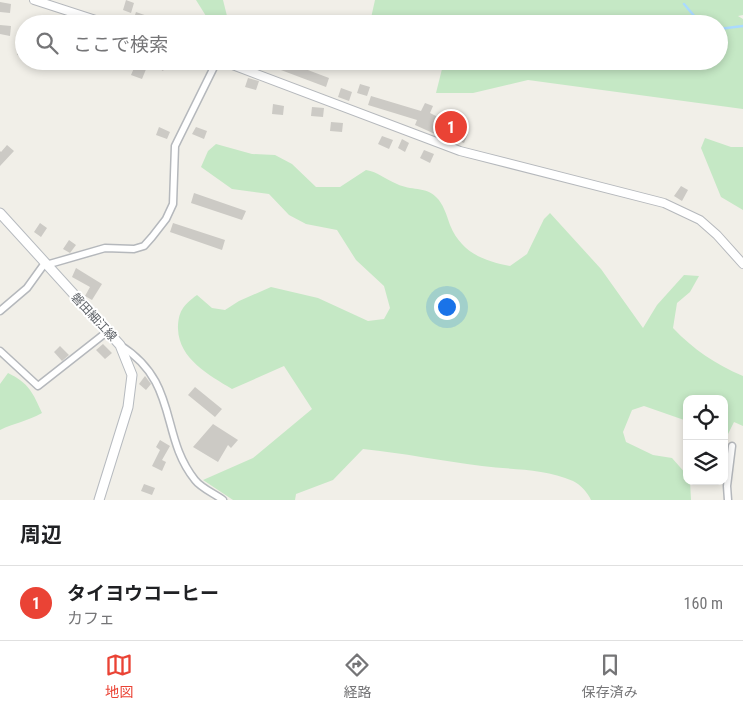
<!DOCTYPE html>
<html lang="ja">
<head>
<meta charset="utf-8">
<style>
	:root { --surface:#fff; --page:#f6f6f6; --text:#202124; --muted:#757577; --line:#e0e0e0; --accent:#ea4335 }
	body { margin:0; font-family:"Roboto Condensed","Noto Sans JP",sans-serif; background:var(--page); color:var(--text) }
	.controls { position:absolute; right:15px; bottom:15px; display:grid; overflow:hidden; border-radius:10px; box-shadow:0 2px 8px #0003 }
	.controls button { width:45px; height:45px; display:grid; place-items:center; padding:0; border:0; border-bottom:1px solid var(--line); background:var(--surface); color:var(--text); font:25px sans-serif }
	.you { position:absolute; left:446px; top:306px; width:18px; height:18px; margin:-12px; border:4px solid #fff; border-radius:50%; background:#1a73e8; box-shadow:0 0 0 8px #1a73e833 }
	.badge { display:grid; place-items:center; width:32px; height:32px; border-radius:50%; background:var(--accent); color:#fff; font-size:16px; font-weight:700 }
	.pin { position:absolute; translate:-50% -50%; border:2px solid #fff; box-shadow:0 1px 5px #0006 }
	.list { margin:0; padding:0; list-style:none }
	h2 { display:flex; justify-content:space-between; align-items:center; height:65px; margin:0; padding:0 20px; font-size:21px }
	h2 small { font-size:16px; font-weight:400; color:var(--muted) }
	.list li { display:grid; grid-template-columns:32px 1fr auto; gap:15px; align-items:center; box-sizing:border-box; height:75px; padding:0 20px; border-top:1px solid var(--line) }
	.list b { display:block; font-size:19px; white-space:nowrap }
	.list p { margin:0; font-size:16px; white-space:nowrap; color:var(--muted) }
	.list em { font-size:16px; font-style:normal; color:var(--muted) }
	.icon { flex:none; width:28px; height:28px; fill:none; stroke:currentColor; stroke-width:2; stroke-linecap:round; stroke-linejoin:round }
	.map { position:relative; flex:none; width:743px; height:500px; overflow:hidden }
	.search { position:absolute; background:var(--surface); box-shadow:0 2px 8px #0003; left:15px; right:15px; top:15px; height:55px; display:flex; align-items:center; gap:12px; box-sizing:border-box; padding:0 18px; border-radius:28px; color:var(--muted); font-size:19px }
	.sheet { height:140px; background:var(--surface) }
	nav { display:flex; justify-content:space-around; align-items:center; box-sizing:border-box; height:70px; border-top:1px solid var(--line); background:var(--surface); font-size:14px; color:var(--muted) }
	nav a { display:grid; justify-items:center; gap:2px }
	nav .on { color:var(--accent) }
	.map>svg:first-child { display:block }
	.green { fill:#c5e8c5 }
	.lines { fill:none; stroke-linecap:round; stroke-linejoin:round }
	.stream { stroke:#aadaff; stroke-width:2.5 }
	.building { fill:#cccac5 }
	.minor-casing { stroke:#b5b8bc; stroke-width:9 }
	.tertiary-casing { stroke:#b5b8bc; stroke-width:10 }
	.secondary-casing { stroke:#b6babf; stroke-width:11 }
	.minor { stroke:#fff; stroke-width:6 }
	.tertiary { stroke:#fff; stroke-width:8 }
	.secondary { stroke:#fff; stroke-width:9 }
	.labels { text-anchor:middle; stroke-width:4; stroke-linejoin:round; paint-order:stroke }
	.street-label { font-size:12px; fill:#5f6368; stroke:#fff }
</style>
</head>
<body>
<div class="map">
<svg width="743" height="500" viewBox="0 0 743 500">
	<rect width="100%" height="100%" fill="#f1efe8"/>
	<!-- green -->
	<path class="green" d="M196 0H223L229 24H211Z
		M375 0H743V15L738 16 743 19V109L528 80 473 93H436L444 61H719V24H377L371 18Z
		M705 138 731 147H743V210L721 197 701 148Z
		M216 144 252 154 275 155 292 164 316 187H340L366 170C378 172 385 179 397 184 411 191 425 186 436 197 443 203 447 216 450 225 461 252 483 261 510 266L527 254 544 219 550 213 601 269 643 328 657 305 684 275 699 276 690 292 677 303 673 328C694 350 715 364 743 376V426L734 422 728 434H724V399H687V421L644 406 632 410 623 432 626 442 653 455 672 458 687 475V481H690L691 500H591C588 493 580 484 573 481 544 468 512 470 482 466 442 461 403 453 363 449L333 480 296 494 295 500H233L203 480 253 458 312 409 284 366 232 389C209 375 179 359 178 329 178 312 183 305 197 295L212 308 225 310 239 301 271 287 318 298 368 321 384 319 390 308 384 286 356 260 337 230 306 224 289 215 269 194 232 189 201 167 208 151Z
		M8 373C29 383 33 393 42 413 28 421 14 423 0 430V384Z"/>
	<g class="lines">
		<!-- stream -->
		<path class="stream" d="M684 4 701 24
			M719 29 743 26"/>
	</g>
	<!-- building -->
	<path class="building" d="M126 0 134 3 131 13 123 10Z
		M0 2 11 4 10 13 0 12Z
		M136 12 156 19 154 24 133 21Z
		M0 25 11 26 10 36 0 34Z
		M20 35 24 36V56L17 55Z
		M137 61H169L163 71 149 62 142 79 131 75Z
		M257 61H284L329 78 326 87Z
		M343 61H364L362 69Z
		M248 78 259 81 256 90 245 87Z
		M360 84 370 87 367 96 357 93Z
		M341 88 352 92 349 101 338 97Z
		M371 96 421 111 425 103 433 106 430 113 442 119 435 134 415 125 417 120 368 105Z
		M273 104 284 106 283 115 272 114Z
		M312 107 324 108 323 117 311 116Z
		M451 113 459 117 453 128 445 124Z
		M331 122 343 123 342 132 330 131Z
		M460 125 466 128 464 132 468 134 464 143 454 139Z
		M159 127 170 132 167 139 156 135Z
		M196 127 207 131 204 139 192 134Z
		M382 136 393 140 389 149 378 144Z
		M402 139 409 143 405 152 398 148Z
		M7 145 14 151 0 166V151L1 152Z
		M424 150 434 154 430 163 420 158Z
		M681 186 688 190 682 201 674 196Z
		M194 193 246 211 242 220 191 203Z
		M40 223 47 228 41 237 34 232Z
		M173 223 225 240 222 250 170 232Z
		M69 240 76 245 70 253 63 249Z
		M76 268 102 284 92 300 85 296 90 287 72 277Z
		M103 344 112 353 105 359 96 350Z
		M60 346 69 355 62 361 54 352Z
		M145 376 151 384 146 390 139 384Z
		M195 387 222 409 215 417 188 395Z
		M213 424 238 440 231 448 228 445 218 462 193 447Z
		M160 440 170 446 162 460 166 462 162 471 152 466 160 450 156 447Z
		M144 484 155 488 152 495 141 491Z"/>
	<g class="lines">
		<!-- minor casing -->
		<g class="minor-casing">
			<path id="minor" d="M46 265 105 248 134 249 144 246 152 237 166 219 173 204 175 146 217 61
				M0 311 27 288 45 263
				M120 345C180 383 159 435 195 480 201 488 215 494 223 500
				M0 351 38 386 108 331
				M728 500 727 486 732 446"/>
		</g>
		<!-- tertiary casing -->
		<g class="tertiary-casing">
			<path id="tertiary" d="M34 0 108 24
				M222 61 460 151 664 203 700 220 717 235 743 264"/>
		</g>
		<!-- secondary casing -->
		<g class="secondary-casing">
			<path id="secondary" d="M0 213 120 345 132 375 128 407 99 500"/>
		</g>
		<!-- minor -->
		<use href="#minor" class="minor"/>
		<!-- tertiary -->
		<use href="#tertiary" class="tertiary"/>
		<!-- secondary -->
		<use href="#secondary" class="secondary"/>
	</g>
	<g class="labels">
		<!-- street labels -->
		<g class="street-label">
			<text transform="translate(94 317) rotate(47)" y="4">磐田細江線</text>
		</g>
	</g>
</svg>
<div class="controls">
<button><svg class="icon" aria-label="locate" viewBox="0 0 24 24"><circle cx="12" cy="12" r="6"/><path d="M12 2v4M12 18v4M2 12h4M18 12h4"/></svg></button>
<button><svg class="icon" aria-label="layers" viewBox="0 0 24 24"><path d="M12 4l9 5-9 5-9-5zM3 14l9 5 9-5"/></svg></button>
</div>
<div class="you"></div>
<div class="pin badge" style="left:451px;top:127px">1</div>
<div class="search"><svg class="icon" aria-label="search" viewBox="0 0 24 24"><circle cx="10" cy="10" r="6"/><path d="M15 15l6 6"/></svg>ここで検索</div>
</div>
<section class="sheet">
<h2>周辺<small></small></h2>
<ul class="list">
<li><span class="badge">1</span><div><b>タイヨウコーヒー</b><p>カフェ</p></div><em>160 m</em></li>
</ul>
</section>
<nav>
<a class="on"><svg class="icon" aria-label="map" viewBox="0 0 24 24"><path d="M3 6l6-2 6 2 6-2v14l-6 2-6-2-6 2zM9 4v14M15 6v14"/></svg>地図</a>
<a><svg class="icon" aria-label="directions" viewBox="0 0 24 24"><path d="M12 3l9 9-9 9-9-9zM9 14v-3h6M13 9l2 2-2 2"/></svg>経路</a>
<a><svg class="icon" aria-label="saved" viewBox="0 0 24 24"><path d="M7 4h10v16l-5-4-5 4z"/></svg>保存済み</a>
</nav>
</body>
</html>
